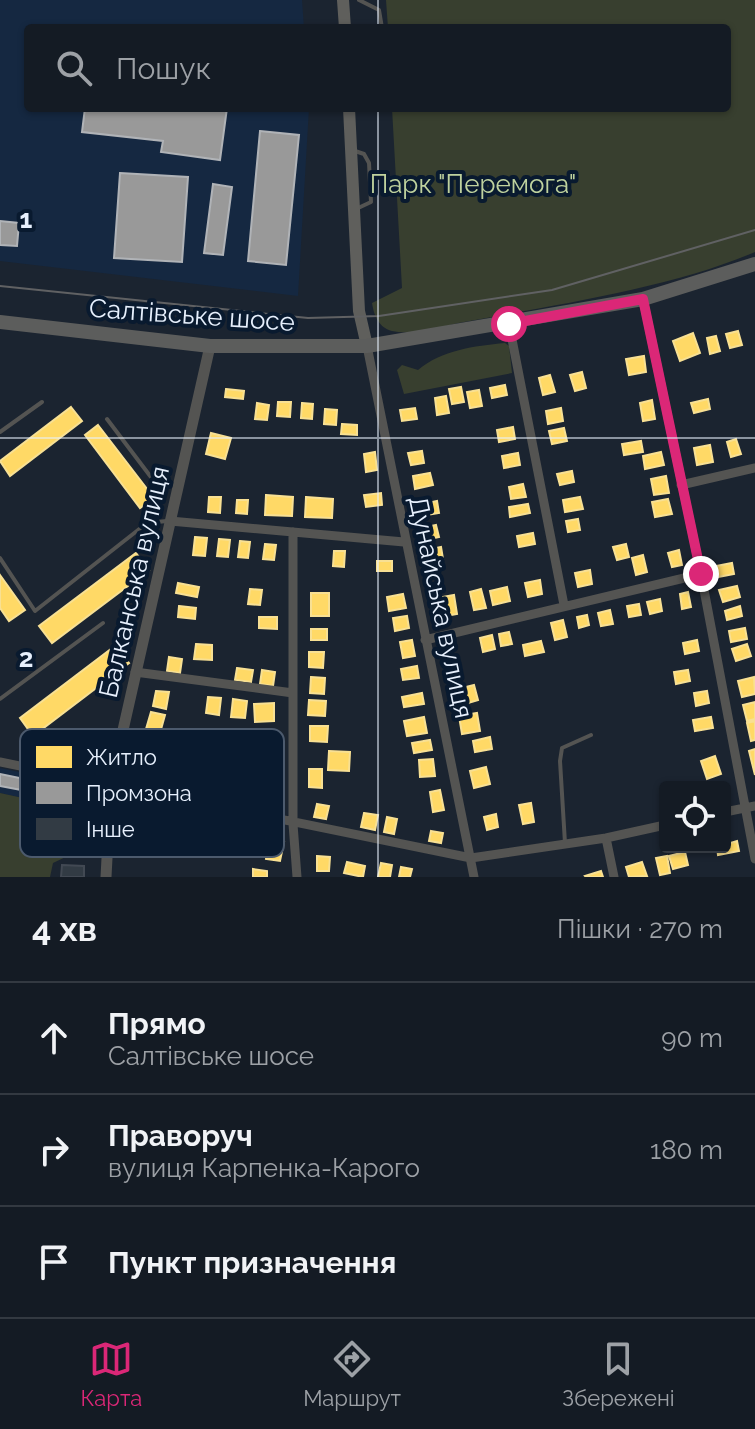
<!DOCTYPE html>
<html lang="uk">
<head>
<meta charset="utf-8">
<style>
	:root { --surface:#141b24; --page:#212831; --text:#f1f3f6; --muted:#9da1a6; --line:#333941; --accent:#db2777 }
	body { margin:0; font-family:Raleway,sans-serif; background:var(--page); color:var(--text) }
	.controls { position:absolute; right:24px; bottom:24px; display:grid; overflow:hidden; border-radius:8px; box-shadow:0 2px 6px #0004 }
	.controls button { width:72px; height:72px; display:grid; place-items:center; padding:0; border:0; border-bottom:2px solid var(--line); background:var(--surface); color:var(--text); font:40px sans-serif }
	.stop { position:absolute; width:24px; height:24px; margin:-18px; border:6px solid #db2777; border-radius:50%; background:#fff }
	.stop.end { background:#db2777; border-color:#fff; box-shadow:0 2px 8px #0008 }
	.list { margin:0; padding:0; list-style:none }
	h2 { display:flex; justify-content:space-between; align-items:center; height:104px; margin:0; padding:0 32px; font-size:34px }
	h2 small { font-size:26px; font-weight:400; color:var(--muted) }
	.list li { display:grid; grid-template-columns:52px 1fr auto; gap:24px; align-items:center; box-sizing:border-box; height:112px; padding:0 32px; border-top:2px solid var(--line) }
	.list b { display:block; font-size:30px; white-space:nowrap }
	.list p { margin:0; font-size:26px; white-space:nowrap; color:var(--muted) }
	.list em { font-size:26px; font-style:normal; color:var(--muted) }
	.icon { flex:none; width:44px; height:44px; fill:none; stroke:currentColor; stroke-width:2; stroke-linecap:round; stroke-linejoin:round }
	.map { position:relative; flex:none; width:755px; height:877px; overflow:hidden }
	.search { position:absolute; background:var(--surface); box-shadow:0 2px 6px #0004; left:24px; right:24px; top:24px; height:88px; display:flex; align-items:center; gap:20px; box-sizing:border-box; padding:0 28px; border-radius:8px; color:var(--muted); font-size:30px }
	.sheet { height:440px; background:var(--surface) }
	nav { display:flex; justify-content:space-around; align-items:center; box-sizing:border-box; height:112px; border-top:2px solid var(--line); background:var(--surface); font-size:22px; color:var(--muted) }
	nav a { display:grid; justify-items:center; gap:4px }
	nav .on { color:var(--accent) }
	.map>svg:first-child { display:block }
	.built { fill:#152841 }
	.green { fill:#383f2f }
	.homes { fill:#ffd966; stroke:#f8e093; stroke-width:2 }
	.industry { fill:#999; stroke:#b0b3b7; stroke-width:2 }
	.building { fill:#323b44; stroke:#424953; stroke-width:2 }
	.lines { fill:none; stroke-linecap:round; stroke-linejoin:round }
	.service { stroke:#545452; stroke-width:4 }
	.minor { stroke:#545452; stroke-width:9 }
	.tertiary { stroke:#545452; stroke-width:11 }
	.secondary { stroke:#5f5f5c; stroke-width:12 }
	.primary { stroke:#5c5d5c; stroke-width:14 }
	.tram { stroke:#606163; stroke-width:2 }
	.route { stroke:#db2777; stroke-width:10 }
	.grid { fill:none; stroke:#e7f0fd; stroke-width:2; stroke-opacity:0.55 }
	.labels { text-anchor:middle; stroke-width:8; stroke-linejoin:round; paint-order:stroke }
	.park-label { font-size:26px; fill:#bfd29e; stroke:#091a2f }
	.street-label { font-size:26px; fill:#e7f0fd; stroke:#091a2f }
	.key { fill:#091a2f; stroke:#4c5a6d; stroke-width:2 }
	.key-label { font-size:22px; fill:#e7f0fd }
	.grid-label { font-size:26px; text-anchor:middle; font-weight:bold; fill:#e7f0fd; stroke:#091a2f; stroke-width:8; stroke-linejoin:round; paint-order:stroke }
</style>
</head>
<body>
<div class="map">
<svg width="755" height="877" viewBox="0 0 755 877">
	<rect width="100%" height="100%" fill="#1b2430"/>
	<!-- built -->
	<path class="built" d="M0 0H302L304 28H28V108H309L298 296 0 261Z
		M0 768 106 790 101 815 0 793Z"/>
	<!-- green -->
	<path class="green" d="M386 0H755V252C671 288 555 305 464 322 442 326 413 336 392 331 378 327 374 315 372 303L402 288 392 108H727V28H388Z
		M505 343 509 346 512 373 404 394 397 370 402 365 418 370C442 350 474 346 505 343Z
		M0 793 101 815 76 852 53 863 50 877H0Z"/>
	<!-- homes -->
	<path class="homes" d="M738 331 742 345 730 348 726 334Z
		M693 333 700 353 680 361 673 341Z
		M716 336 720 351 710 354 707 338Z
		M644 356 646 372 629 375 626 359Z
		M582 372 586 388 575 391 570 375Z
		M550 375 555 392 543 395 539 378Z
		M505 385 507 395 492 398 490 388Z
		M461 387 464 402 452 404 449 389Z
		M226 389 244 391 243 399 225 397Z
		M479 390 482 406 470 408 467 392Z
		M446 396 449 413 437 415 435 398Z
		M708 399 710 409 694 413 691 403Z
		M652 400 655 419 643 421 640 403Z
		M278 402H291L290 417 277 416Z
		M257 403 269 405 267 420 255 419Z
		M302 403 313 404 312 419 301 418Z
		M71 407 82 421 10 476 0 461Z
		M415 408 417 419 402 421 400 410Z
		M561 408 563 421 548 424 546 411Z
		M325 409 337 410 336 425 324 424Z
		M342 424 357 425V435L341 434Z
		M98 425 154 498 140 508 85 435Z
		M513 427 515 439 499 442 497 430Z
		M564 428 567 441 552 444 549 431Z
		M211 433 231 438 225 459 206 454Z
		M736 439 741 454 731 457 727 442Z
		M641 441 643 452 624 455 622 444Z
		M710 445 713 462 697 465 694 448Z
		M422 451 424 463 411 465 408 453Z
		M375 452 377 470 366 472 364 454Z
		M661 452 664 465 645 469 643 456Z
		M518 453 520 465 504 468 502 456Z
		M572 471 574 482 560 485 557 474Z
		M430 473 433 485 415 489 413 476Z
		M666 476 669 493 654 495 651 479Z
		M523 484 526 497 511 499 509 487Z
		M381 493 382 505 366 507 364 495Z
		M266 495 293 497 292 516 265 515Z
		M209 497H221L220 513 208 512Z
		M306 497 333 499 332 518 305 517Z
		M580 497 583 509 565 512 563 500Z
		M668 499 672 514 655 517 652 502Z
		M237 500H248L247 514 236 513Z
		M437 501 439 513 420 516 418 505Z
		M528 504 530 513 510 517 509 507Z
		M578 519 580 530 568 532 566 521Z
		M436 525 439 537 425 540 422 528Z
		M533 533 535 544 519 547 517 536Z
		M195 537 207 538 205 556 193 555Z
		M219 539 230 540 228 557 217 556Z
		M240 541 250 542 248 558 238 557Z
		M265 544 276 545 274 560 263 559Z
		M626 544 629 557 617 560 613 547Z
		M441 547 443 559 429 562 427 550Z
		M679 550 682 565 672 567 668 553Z
		M334 551H345L344 567 333 566Z
		M136 553 149 570 52 643 39 626Z
		M643 555 647 572 636 575 632 558Z
		M377 561H392V571H377Z
		M732 563 734 574 718 577 716 566Z
		M590 570 592 584 578 587 575 573Z
		M0 575 25 610 9 621 0 608Z
		M540 580 542 594 528 597 525 583Z
		M178 583 199 587 197 597 176 593Z
		M737 586 740 597 723 602 719 590Z
		M507 587 510 601 493 605 490 591Z
		M250 589 262 590 260 605 248 604Z
		M481 589 486 608 474 610 470 592Z
		M688 592 691 607 682 609 680 594Z
		M311 593H329V616H311Z
		M403 594 406 608 389 611 387 597Z
		M454 595 457 614 440 617 437 598Z
		M660 599 662 611 650 614 647 602Z
		M639 604 641 615 629 617 627 606Z
		M179 606 196 608 195 619 178 617Z
		M740 606 742 616 727 620 725 611Z
		M610 610 613 624 601 626 598 613Z
		M587 615 589 625 579 628 577 617Z
		M407 616 409 628 395 631 393 618Z
		M259 617H277V629L259 628Z
		M563 620 567 637 555 640 551 623Z
		M745 628 747 639 731 642 729 631Z
		M311 629H327V640H311Z
		M509 632 512 644 501 646 499 634Z
		M492 635 495 649 483 652 480 638Z
		M412 640 415 656 403 658 400 642Z
		M697 640 699 651 685 654 683 643Z
		M541 641 544 652 525 656 523 645Z
		M196 644 212 645V660L194 659Z
		M747 644 751 656 736 661 732 649Z
		M115 646 129 663 33 736 20 718Z
		M309 652H324L323 668 309 667Z
		M169 657 182 659 180 673 167 671Z
		M417 666 419 678 403 680 401 669Z
		M237 668 253 670 251 682 235 680Z
		M262 670 275 672 273 686 260 684Z
		M688 670 690 681 676 684 674 672Z
		M311 677 325 678 324 694 310 693Z
		M754 677 755 694 742 697 738 681Z
		M474 685 478 700 458 706 454 690Z
		M156 691 169 692 166 709 153 706Z
		M707 691 709 703 696 706 694 693Z
		M422 693 424 704 404 707 402 697Z
		M208 697 221 698 219 715 206 713Z
		M233 699 247 701 245 718 231 717Z
		M309 700 326 701 325 716 308 715Z
		M755 702V719L747 721 743 705Z
		M274 703V721L255 722 254 704Z
		M151 712 165 715 160 733 146 729Z
		M477 713 480 731 462 734 459 716Z
		M424 717 427 733 407 736 404 721Z
		M711 717 713 728 695 731 693 720Z
		M755 721V740L751 741 747 723Z
		M310 726H328L327 742 310 741Z
		M490 737 492 749 475 752 473 741Z
		M430 740 432 750 414 753 412 743Z
		M755 749V775L749 751Z
		M329 751 350 752 349 771 328 770Z
		M715 756 721 774 707 779 701 761Z
		M433 759 435 776 420 777 419 760Z
		M486 767 490 784 474 788 470 771Z
		M309 769H322V788L309 787Z
		M440 790 444 810 433 812 430 792Z
		M531 803 534 822 523 824 519 805Z
		M317 804 329 806 326 819 314 817Z
		M364 813 378 815 375 830 361 827Z
		M496 814 498 827 487 830 484 817Z
		M387 817 397 819 394 834 384 832Z
		M431 831 443 833 441 843 429 841Z
		M269 839 284 842 280 861 266 859Z
		M737 841 739 851 718 855 717 847Z
		M685 852 688 865 673 869 669 856Z
		M317 856 330 857 329 871H317Z
		M667 856 670 873 660 875 656 858Z
		M347 862 365 866 363 877 344 873Z
		M642 862 647 876 629 877 626 867Z
		M381 863 392 865 390 877H378Z
		M401 867 412 869 410 877H399Z
		M253 869 267 871V877H253Z
		M601 871 603 877H586L585 876Z"/>
	<!-- industry -->
	<path class="industry" d="M85 108H227L220 160 161 152 163 141 82 132Z
		M260 131 299 135 286 265 248 261Z
		M120 173 188 177 182 262 114 258Z
		M213 184 232 187 223 255 204 253Z
		M0 221 19 223 17 246 0 245Z
		M0 774 97 794 95 804 0 786Z"/>
	<!-- building -->
	<path class="building" d="M62 865 84 866V877H61Z"/>
	<g class="lines">
		<!-- service -->
		<path class="service" d="M359 0 379 10 382 28
			M355 151 364 154 369 163 371 202 356 209
			M107 419 163 493 147 523
			M0 432 42 402
			M0 558 35 611 147 523 167 521
			M0 699 103 623
			M565 843 560 761 562 748 591 735"/>
		<!-- minor -->
		<path class="minor" d="M643 299 701 574 755 859
			M509 324 564 605
			M367 346 474 877
			M681 485 755 468
			M170 521 404 542
			M293 532V824L297 877
			M425 640 701 574
			M135 672 293 693
			M0 762 471 858 606 838 665 825
			M725 812 755 806
			M606 838 614 877"/>
		<!-- tertiary -->
		<path class="tertiary" d="M106 877 111 783 210 346"/>
		<!-- secondary -->
		<path class="secondary" d="M343 0 345 28
			M349 108 359 311 367 346"/>
		<!-- primary -->
		<path class="primary" d="M0 322 210 346H367L643 299 755 264"/>
		<!-- tram -->
		<path class="tram" d="M0 286 308 318 379 316 552 290 755 230"/>
	</g>
	<g class="lines">
		<!-- route -->
		<path class="route" d="M509 324 643 299 701 574"/>
	</g>
	<!-- grid -->
	<path class="grid" d="M378 0V28M378 108V877M0 438H755"/>
	<g class="labels">
		<!-- park labels -->
		<g class="park-label">
			<text x="473" y="193">Парк "Перемога"</text>
		</g>
		<!-- street labels -->
		<g class="street-label">
			<text transform="translate(192 315) rotate(4)" y="9">Салтівське шосе</text>
			<text transform="translate(134 582) rotate(-77)" y="9">Балканська вулиця</text>
			<text transform="translate(441 607) rotate(78)" y="9">Дунайська вулиця</text>
		</g>
	</g>
	<!-- legend -->
	<rect x="20" y="729" width="264" height="128" rx="12" class="key"/>
	<rect x="36" y="746" width="36" height="22" fill="#ffd966"/>
	<rect x="36" y="782" width="36" height="22" fill="#999"/>
	<rect x="36" y="818" width="36" height="22" fill="#323b44"/>
	<g class="key-label">
		<text x="86" y="765">Житло</text>
		<text x="86" y="801">Промзона</text>
		<text x="86" y="837">Інше</text>
	</g>
	<g class="grid-label">
		<text x="26" y="228">1</text>
		<text x="26" y="667">2</text>
	</g>
</svg>
<div class="controls">
<button><svg class="icon" aria-label="locate" viewBox="0 0 24 24"><circle cx="12" cy="12" r="6"/><path d="M12 2v4M12 18v4M2 12h4M18 12h4"/></svg></button>
</div>
<div class="stop" style="left:509px;top:324px"></div>
<div class="stop end" style="left:701px;top:574px"></div>
<div class="search"><svg class="icon" aria-label="search" viewBox="0 0 24 24"><circle cx="10" cy="10" r="6"/><path d="M15 15l6 6"/></svg>Пошук</div>
</div>
<section class="sheet">
<h2>4 хв<small>Пішки · 270 m</small></h2>
<ul class="list">
<li><svg class="icon" aria-label="ahead" viewBox="0 0 24 24"><path d="M12 20V5M6 11l6-6 6 6"/></svg><div><b>Прямо</b><p>Салтівське шосе</p></div><em>90 m</em></li>
<li><svg class="icon" aria-label="right" viewBox="0 0 24 24"><path d="M7 20v-9h11M14 6l5 5-5 5"/></svg><div><b>Праворуч</b><p>вулиця Карпенка-Карого</p></div><em>180 m</em></li>
<li><svg class="icon" aria-label="arrive" viewBox="0 0 24 24"><path d="M6 21V4h12l-3 4 3 4H6"/></svg><div><b>Пункт призначення</b></div></li>
</ul>
</section>
<nav>
<a class="on"><svg class="icon" aria-label="map" viewBox="0 0 24 24"><path d="M3 6l6-2 6 2 6-2v14l-6 2-6-2-6 2zM9 4v14M15 6v14"/></svg>Карта</a>
<a><svg class="icon" aria-label="directions" viewBox="0 0 24 24"><path d="M12 3l9 9-9 9-9-9zM9 14v-3h6M13 9l2 2-2 2"/></svg>Маршрут</a>
<a><svg class="icon" aria-label="saved" viewBox="0 0 24 24"><path d="M7 4h10v16l-5-4-5 4z"/></svg>Збережені</a>
</nav>
</body>
</html>
